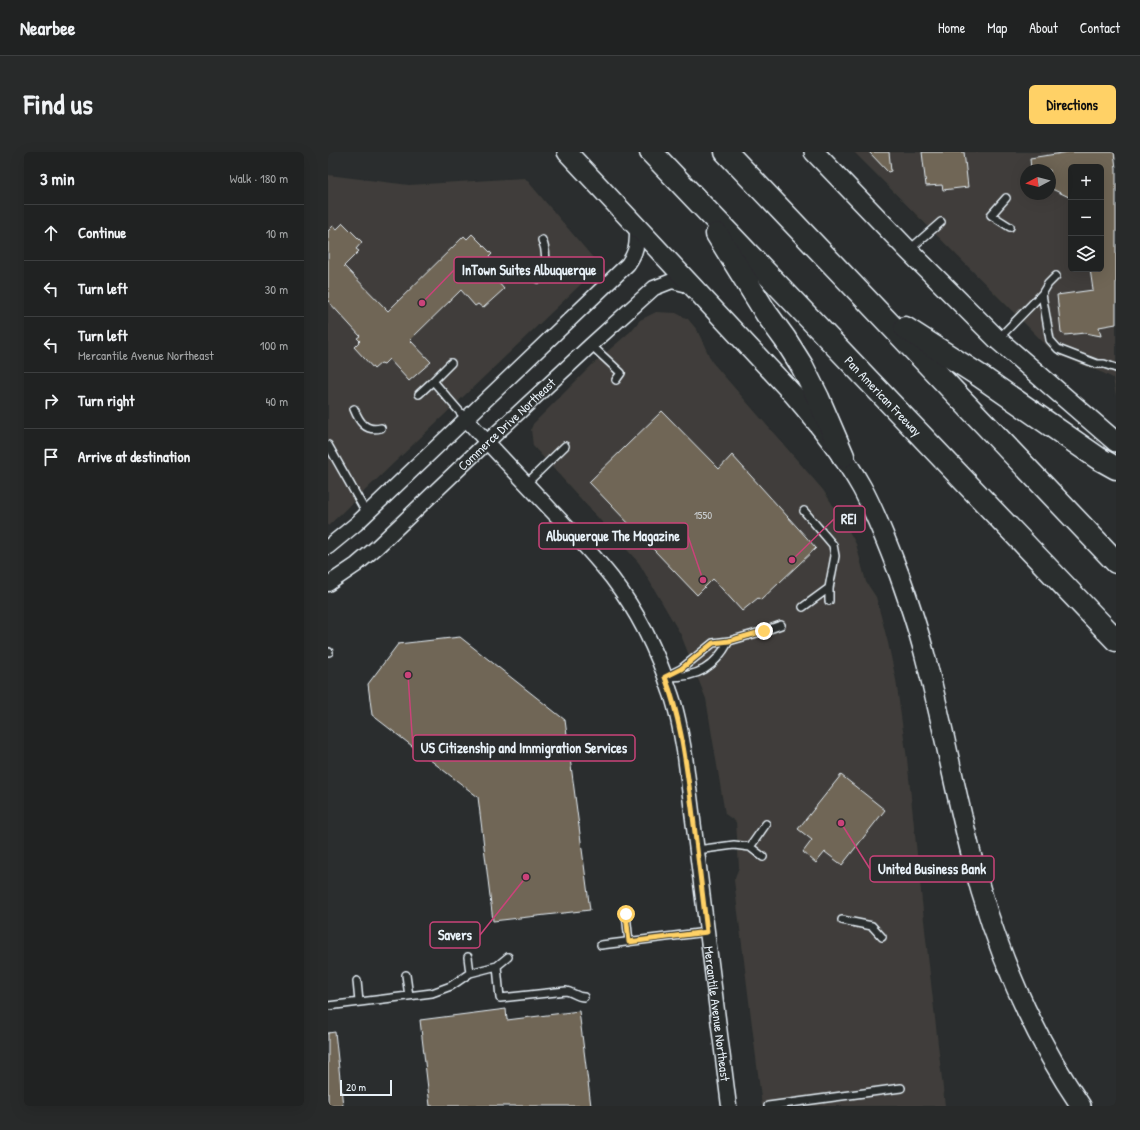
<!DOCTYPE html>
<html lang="en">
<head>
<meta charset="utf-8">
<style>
	:root { --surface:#202222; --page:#282a2a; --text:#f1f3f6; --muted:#a2a4a5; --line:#3d3f40; --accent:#ffd166 }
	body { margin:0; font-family:"Patrick Hand",sans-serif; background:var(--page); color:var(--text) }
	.controls { position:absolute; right:12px; top:12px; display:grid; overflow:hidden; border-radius:6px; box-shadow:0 4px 16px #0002 }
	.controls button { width:36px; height:36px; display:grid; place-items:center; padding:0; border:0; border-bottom:1px solid var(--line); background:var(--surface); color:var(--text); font:20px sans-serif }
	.compass { position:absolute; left:692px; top:12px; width:36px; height:36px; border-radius:50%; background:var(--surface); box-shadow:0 4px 16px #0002; rotate:263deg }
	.scale { position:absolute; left:12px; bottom:10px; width:52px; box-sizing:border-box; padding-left:4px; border:2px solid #e8f1f8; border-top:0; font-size:11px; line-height:14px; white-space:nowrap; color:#e8f1f8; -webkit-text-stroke:3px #2a2d2e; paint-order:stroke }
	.stop { position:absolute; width:12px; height:12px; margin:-9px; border:3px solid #ffd166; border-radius:50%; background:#fff }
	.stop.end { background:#ffd166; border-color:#fff; box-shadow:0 1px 4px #0008 }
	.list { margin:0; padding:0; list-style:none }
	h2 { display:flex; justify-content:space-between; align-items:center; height:52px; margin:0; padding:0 16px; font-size:17px }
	h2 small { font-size:13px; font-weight:400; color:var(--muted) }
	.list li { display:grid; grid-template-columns:26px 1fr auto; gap:12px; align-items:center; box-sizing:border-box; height:56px; padding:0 16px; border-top:1px solid var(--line) }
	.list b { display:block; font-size:15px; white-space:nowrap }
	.list p { margin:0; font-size:13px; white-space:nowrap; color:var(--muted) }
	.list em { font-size:13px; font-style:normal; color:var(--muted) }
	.icon { flex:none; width:22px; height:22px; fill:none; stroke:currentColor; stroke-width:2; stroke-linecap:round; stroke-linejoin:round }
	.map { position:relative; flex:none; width:788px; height:954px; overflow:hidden; border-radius:6px }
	header { display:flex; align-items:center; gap:24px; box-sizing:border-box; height:56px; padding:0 20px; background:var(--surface); border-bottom:1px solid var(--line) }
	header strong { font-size:19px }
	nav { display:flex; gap:22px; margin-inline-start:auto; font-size:14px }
	.intro { display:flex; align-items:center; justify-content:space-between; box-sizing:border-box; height:96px; padding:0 24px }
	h1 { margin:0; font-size:28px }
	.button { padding:10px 18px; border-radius:6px; background:var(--accent); color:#111; font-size:14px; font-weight:700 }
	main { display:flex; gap:24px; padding:0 24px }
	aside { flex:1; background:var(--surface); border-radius:6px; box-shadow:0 4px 16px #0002 }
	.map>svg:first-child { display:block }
	.built { fill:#3f3e3a; fill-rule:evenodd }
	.building { fill:#706657; stroke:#e8f1f8 }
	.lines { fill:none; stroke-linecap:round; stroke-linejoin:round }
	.lane-casing { stroke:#e8f1f8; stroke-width:10 }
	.street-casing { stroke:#e8f1f8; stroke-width:17 }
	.secondary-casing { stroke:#e8f1f8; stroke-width:22 }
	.highway-casing { stroke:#e8f1f8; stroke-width:25 }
	.lane { stroke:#2a2d2e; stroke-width:7 }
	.street { stroke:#2a2d2e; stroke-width:14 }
	.secondary { stroke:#2a2d2e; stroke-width:19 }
	.highway { stroke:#2a2d2e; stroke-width:22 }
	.route { stroke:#ffd166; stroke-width:5 }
	.labels { text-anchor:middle; stroke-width:4; stroke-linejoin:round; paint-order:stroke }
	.number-label { font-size:11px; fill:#caced0 }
	.street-label { font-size:13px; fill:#e8f1f8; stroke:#2a2d2e }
	.leader { fill:none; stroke:#ca437a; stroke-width:1.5 }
	.callout-dot { fill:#ca437a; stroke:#2a2d2e; stroke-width:1.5 }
	.callout { fill:#2a2d2e; stroke:#ca437a; stroke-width:1.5 }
	.callout-label { font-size:14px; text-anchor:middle; font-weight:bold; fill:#e8f1f8 }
</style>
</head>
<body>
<header>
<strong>Nearbee</strong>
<nav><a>Home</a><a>Map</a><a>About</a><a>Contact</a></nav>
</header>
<div class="intro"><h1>Find us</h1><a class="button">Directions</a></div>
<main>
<aside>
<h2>3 min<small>Walk · 180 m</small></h2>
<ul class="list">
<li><svg class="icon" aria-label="ahead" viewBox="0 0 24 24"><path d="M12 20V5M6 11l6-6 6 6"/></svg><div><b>Continue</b></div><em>10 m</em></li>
<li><svg class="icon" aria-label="left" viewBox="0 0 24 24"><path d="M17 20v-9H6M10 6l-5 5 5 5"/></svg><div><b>Turn left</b></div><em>30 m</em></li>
<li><svg class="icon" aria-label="left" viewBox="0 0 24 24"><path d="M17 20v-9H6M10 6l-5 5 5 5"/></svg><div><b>Turn left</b><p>Mercantile Avenue Northeast</p></div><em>100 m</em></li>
<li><svg class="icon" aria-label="right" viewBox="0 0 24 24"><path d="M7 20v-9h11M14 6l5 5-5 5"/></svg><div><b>Turn right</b></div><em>40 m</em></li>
<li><svg class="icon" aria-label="arrive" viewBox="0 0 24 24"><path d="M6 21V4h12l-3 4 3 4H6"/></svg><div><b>Arrive at destination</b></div></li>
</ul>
</aside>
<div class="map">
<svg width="788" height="954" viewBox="0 0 788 954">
	<rect width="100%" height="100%" fill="#2a2d2e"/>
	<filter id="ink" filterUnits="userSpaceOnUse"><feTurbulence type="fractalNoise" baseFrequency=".025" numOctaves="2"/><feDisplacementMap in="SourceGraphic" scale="8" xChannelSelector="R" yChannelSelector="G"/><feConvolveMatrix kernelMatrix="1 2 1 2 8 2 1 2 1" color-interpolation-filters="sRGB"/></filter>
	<g filter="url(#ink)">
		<!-- built -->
		<path class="built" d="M526 0H788V244L785 226 775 221 732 204 722 197ZM743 15H773V117H743ZM698 18H722V42H698Z
			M0 23 81 33 197 26 272 114 0 374Z
			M328 160 348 161 360 167 369 178 384 210 495 338 516 370 528 392 538 430 548 445 560 491 568 528 579 607 597 778 617 954H434L406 728 411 715 408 670 397 662 378 547 353 483 311 411 205 294 203 277 205 272 265 212 303 179 312 168Z"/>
		<!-- building -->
		<path class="building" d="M541 0H561L563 19 560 20Z
			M594 0H636L640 35 615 38 614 33 598 34Z
			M741 0H786L788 16V172L771 175 773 184 757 181 737 183 733 180 729 143 765 138 762 117H773V15H743V46L724 37H722V18H703L702 6Z
			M15 71 34 90 28 97 31 99 16 114 60 159 136 84 139 87 144 82 164 102 156 110 172 129 170 130 176 137 155 156 150 152 147 154 133 138 82 188 103 210 81 229 61 207 56 212 53 211 46 217 26 195 32 189 29 186 32 184 0 149V79L5 74 9 77Z
			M334 259 391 317 404 303 488 396 433 448 430 446 414 459 385 427 369 443 261 330Z
			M132 485 237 568 262 758 165 769 150 645 44 563 40 532 70 492Z
			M513 623 557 658 514 713 497 700 488 711 475 700 484 688 470 677Z
			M178 857 179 868 251 859 263 954H102L92 868Z
			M7 880 15 954H0V881Z"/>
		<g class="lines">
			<!-- lane casing -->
			<g class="lane-casing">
				<path id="lane" d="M678 46 663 63 682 75
					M581 98 613 70
					M211 127C218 113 220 102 214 88
					M714 142 720 132 728 124
					M670 187 714 142 722 188 730 197 769 212H776L788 216
					M263 193 293 221 288 228
					M105 229 123 211
					M91 242 105 229 138 267
					M26 257C31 269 37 280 53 276
					M0 293 39 362
					M198 332 237 294
					M476 359 505 393 507 404 501 436V449
					M475 455 501 436
					M0 500H1
					M337 525 353 517 385 491 401 489 436 479 453 473
					M340 525C371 525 386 516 401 489
					M422 695 438 672
					M369 698 406 693 422 695 435 705
					M298 762 301 790
					M514 768 544 774 554 785
					M273 793 379 780
					M140 805 142 821
					M180 805 169 814 172 846 238 839C245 840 248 845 256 845
					M78 823 81 844
					M29 829 31 850
					M0 854 104 841 123 834 142 821 169 814
					M440 954 573 936"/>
			</g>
			<!-- street casing -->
			<g class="street-casing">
				<g id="street">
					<path id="s1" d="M138 267C166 298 195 328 223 358 244 380 265 402 284 426 309 459 329 499 342 539 350 560 353 582 357 604L401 954"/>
					<path d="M0 395 28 372 300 112C309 99 309 92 309 77"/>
					<path id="s2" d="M0 432 28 413 49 395 159 290 263 193 326 136 344 129 364 134"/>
				</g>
			</g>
			<!-- secondary casing -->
			<g class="secondary-casing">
				<path id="secondary" d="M239 0 465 242C491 272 515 302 534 336 549 364 560 393 571 422 581 450 591 479 598 508 618 584 631 663 653 739 676 816 708 888 753 954
					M486 0 581 99 669 187 788 290"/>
			</g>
			<!-- highway casing -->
			<g class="highway-casing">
				<g id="highway">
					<path id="s3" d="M323 0 788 488"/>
					<path d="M398 0 788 410"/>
					<path d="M389 82 438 161 457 187 474 214 490 246 515 304"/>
					<path d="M577 176 652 224 770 306 788 316"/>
				</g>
			</g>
			<!-- lane -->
			<use href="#lane" class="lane"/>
			<!-- street -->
			<use href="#street" class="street"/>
			<!-- secondary -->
			<use href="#secondary" class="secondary"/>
			<!-- highway -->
			<use href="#highway" class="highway"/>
		</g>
	</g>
	<g class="lines" filter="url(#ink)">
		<!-- route -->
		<path class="route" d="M298 762 301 790 379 780C374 739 369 697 364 656 358 612 353 567 337 525L353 517 385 491 401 489 436 479"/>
	</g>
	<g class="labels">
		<!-- number labels -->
		<g class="number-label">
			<text x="375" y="367">1550</text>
		</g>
		<!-- street labels -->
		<g class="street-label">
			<text dy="5" stroke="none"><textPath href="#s3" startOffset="337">Pan American Freeway</textPath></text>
			<text dy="5" stroke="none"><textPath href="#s2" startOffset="240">Commerce Drive Northeast</textPath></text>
			<text dy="5" stroke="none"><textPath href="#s1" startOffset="670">Mercantile Avenue Northeast</textPath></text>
		</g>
	</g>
	<!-- callouts -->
	<path class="leader" d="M94 151L126 118M464 408L506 367M375 428L360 384M80 523L85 596M513 671L542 717M198 725L152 783"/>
	<g class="callout-dot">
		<circle cx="94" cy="151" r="4"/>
		<circle cx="464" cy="408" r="4"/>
		<circle cx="375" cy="428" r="4"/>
		<circle cx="80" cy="523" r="4"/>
		<circle cx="513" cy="671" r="4"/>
		<circle cx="198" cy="725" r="4"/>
	</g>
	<g class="callout">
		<rect x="126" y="105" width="150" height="26" rx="4"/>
		<rect x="506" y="354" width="31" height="26" rx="4"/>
		<rect x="211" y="371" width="149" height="26" rx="4"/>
		<rect x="85" y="583" width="222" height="26" rx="4"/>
		<rect x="542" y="704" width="124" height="26" rx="4"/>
		<rect x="102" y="770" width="50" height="26" rx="4"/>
	</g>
	<g class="callout-label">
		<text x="201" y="123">InTown Suites Albuquerque</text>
		<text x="521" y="372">REI</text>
		<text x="285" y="389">Albuquerque The Magazine</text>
		<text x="196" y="601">US Citizenship and Immigration Services</text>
		<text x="604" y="722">United Business Bank</text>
		<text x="127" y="788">Savers</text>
	</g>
</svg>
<div class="controls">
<button>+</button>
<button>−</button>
<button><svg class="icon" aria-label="layers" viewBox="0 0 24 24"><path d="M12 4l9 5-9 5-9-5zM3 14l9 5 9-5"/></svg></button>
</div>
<svg class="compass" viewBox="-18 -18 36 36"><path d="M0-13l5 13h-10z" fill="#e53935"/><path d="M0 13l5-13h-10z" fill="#a2a4a5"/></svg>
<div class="scale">20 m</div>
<div class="stop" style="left:298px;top:762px"></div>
<div class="stop end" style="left:436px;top:479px"></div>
</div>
</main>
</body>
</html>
